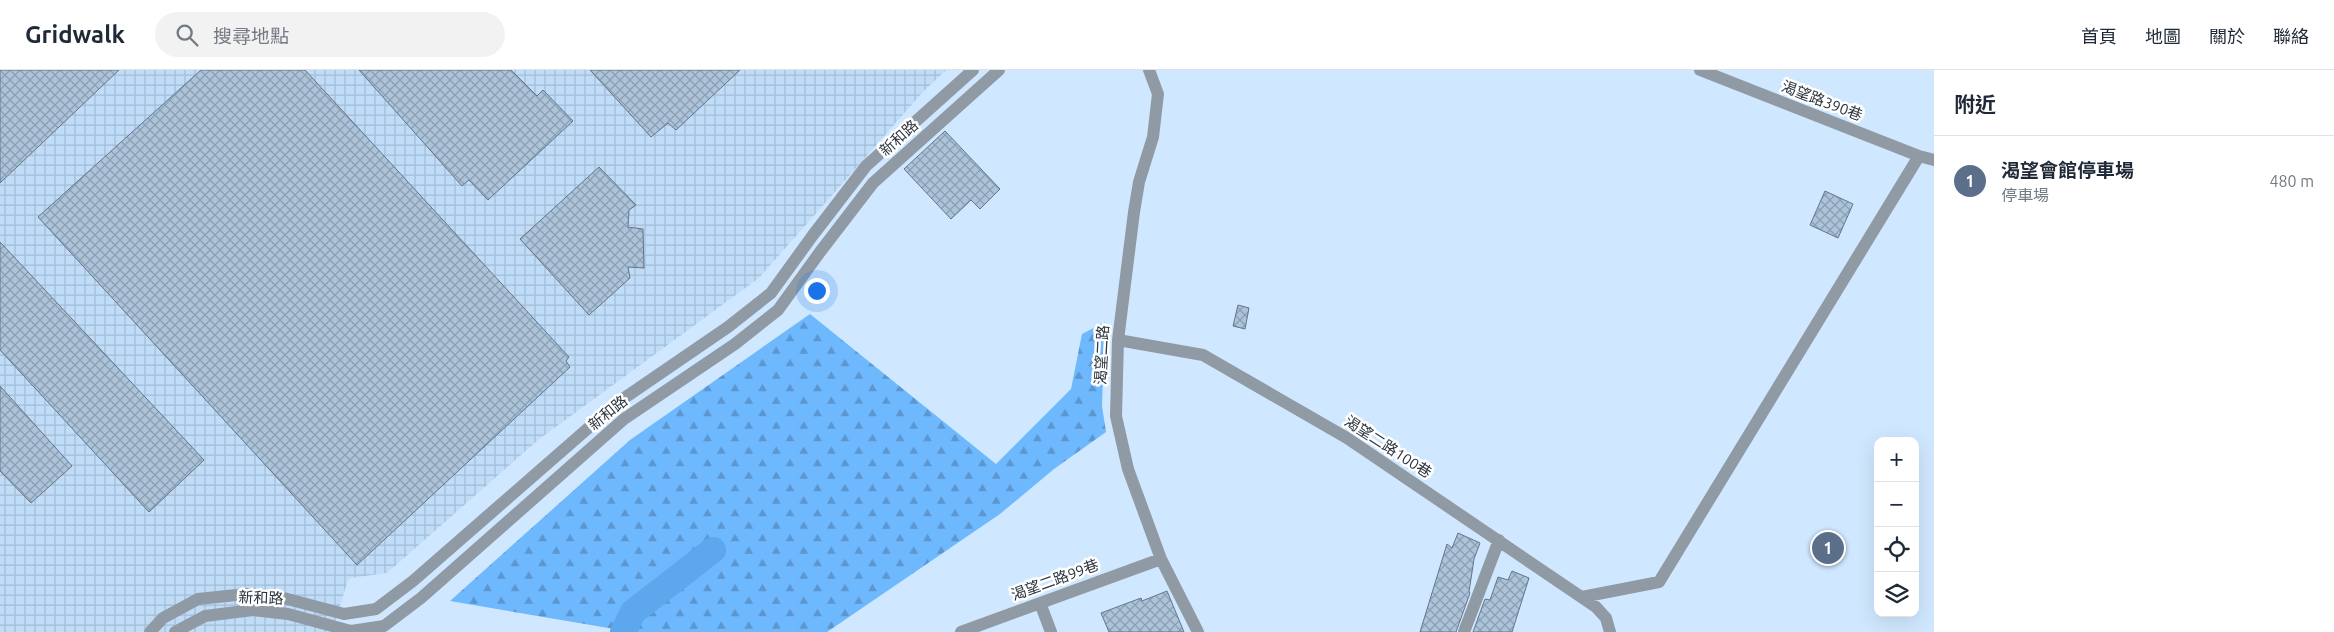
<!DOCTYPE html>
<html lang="zh-TW">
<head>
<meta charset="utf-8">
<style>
	:root { --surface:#fff; --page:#f2f2f3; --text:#1f2937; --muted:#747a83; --line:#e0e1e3; --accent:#c84106 }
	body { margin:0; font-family:Ubuntu,"Noto Sans TC",sans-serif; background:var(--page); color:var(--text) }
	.controls { position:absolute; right:15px; bottom:15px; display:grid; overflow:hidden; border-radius:10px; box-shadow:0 5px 20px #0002 }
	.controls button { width:45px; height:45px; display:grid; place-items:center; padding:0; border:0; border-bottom:1px solid var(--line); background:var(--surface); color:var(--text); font:25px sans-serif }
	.you { position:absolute; left:816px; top:220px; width:18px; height:18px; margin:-12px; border:4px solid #fff; border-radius:50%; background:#1a73e8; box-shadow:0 0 0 8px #1a73e833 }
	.badge { display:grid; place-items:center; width:32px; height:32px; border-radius:50%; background:var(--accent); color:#fff; font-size:16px; font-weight:700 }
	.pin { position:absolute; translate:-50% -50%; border:2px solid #fff; box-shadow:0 1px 5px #0006 }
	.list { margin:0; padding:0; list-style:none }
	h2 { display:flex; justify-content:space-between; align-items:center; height:65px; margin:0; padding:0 20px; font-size:21px }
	h2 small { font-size:16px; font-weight:400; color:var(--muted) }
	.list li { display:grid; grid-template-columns:32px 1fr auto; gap:15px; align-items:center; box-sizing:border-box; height:90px; padding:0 20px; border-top:1px solid var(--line) }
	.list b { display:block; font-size:19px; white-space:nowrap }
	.list p { margin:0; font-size:16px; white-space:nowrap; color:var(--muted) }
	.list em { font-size:16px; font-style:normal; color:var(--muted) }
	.icon { flex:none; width:28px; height:28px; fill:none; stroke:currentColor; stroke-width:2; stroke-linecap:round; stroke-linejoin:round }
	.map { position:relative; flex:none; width:1934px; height:562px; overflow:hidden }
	header { display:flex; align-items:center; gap:30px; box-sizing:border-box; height:70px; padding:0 25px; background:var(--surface); border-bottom:1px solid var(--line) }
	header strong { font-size:24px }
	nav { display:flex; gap:28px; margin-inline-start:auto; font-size:18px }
	.search { width:350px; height:45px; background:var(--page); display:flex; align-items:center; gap:12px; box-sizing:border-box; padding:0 18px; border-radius:28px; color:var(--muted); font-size:19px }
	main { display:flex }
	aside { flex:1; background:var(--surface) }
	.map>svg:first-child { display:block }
	.industrial { fill:url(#industrial-grid) }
	.forest { fill:url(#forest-firs) }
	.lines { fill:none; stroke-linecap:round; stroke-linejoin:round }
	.river { stroke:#5da7ec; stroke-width:26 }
	.building { fill:url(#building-cross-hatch); stroke:#61768b }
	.minor { stroke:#909aa4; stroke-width:12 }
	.labels { text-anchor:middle; stroke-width:5; stroke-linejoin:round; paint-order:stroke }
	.street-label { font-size:15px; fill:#2c353e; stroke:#fff }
</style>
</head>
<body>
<header>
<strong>Gridwalk</strong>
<div class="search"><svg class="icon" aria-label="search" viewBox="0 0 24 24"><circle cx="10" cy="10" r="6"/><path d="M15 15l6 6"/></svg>搜尋地點</div>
<nav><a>首頁</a><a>地圖</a><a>關於</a><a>聯絡</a></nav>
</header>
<main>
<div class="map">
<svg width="1934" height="562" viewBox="0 0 1934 562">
	<defs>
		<pattern id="industrial-grid" width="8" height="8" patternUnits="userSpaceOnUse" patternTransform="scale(1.25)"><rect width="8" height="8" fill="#bfdcf8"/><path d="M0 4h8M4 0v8" fill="none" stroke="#a4bdd6"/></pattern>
		<pattern id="forest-firs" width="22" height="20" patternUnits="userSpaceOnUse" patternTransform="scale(1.25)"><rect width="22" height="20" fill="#6eb8fe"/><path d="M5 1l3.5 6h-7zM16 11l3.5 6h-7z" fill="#5b96cf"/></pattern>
		<pattern id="building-cross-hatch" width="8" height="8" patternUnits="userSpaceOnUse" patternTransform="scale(1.25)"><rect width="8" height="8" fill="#acc3d9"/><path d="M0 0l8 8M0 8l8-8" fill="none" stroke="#8c9fb1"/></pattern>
	</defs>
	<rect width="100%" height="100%" fill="#d0e8ff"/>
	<!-- industrial -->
	<path class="industrial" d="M0 0H946L923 22 759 208 538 370 387 503 351 508 348 510 332 562H0Z"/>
	<!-- forest -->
	<path class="forest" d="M810 244 996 394 1071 319 1082 264 1105 252 1102 336 1106 362 1054 399 1000 444 827 562H632L450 531 630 370Z"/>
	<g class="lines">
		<!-- river -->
		<path class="river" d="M623 562 633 542 713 480"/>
	</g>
	<!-- building -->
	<path class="building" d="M0 0H119L0 113Z
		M201 0H305L569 287 566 291 570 297 357 495 38 147Z
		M359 0H511L537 26 543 20 573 51 488 130 469 110 462 116Z
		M590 0H740L676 60 668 53 651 67Z
		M945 61 1000 119 980 139 971 130 951 149 904 99Z
		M599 97 636 135 629 140 628 157 643 159 644 198 628 197 630 208 589 245 520 169Z
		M1825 121 1853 134 1838 168 1810 155Z
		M0 172 204 390 149 442 0 280Z
		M1238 235 1249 238 1245 259 1233 256Z
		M0 316 72 396 31 433 0 401Z
		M1458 463 1480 473 1474 489 1469 522 1470 523 1456 562H1420L1447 474 1452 478Z
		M1512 501 1529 508 1512 562H1473L1485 529 1490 530 1498 507 1508 510Z
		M1167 521 1184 562H1109L1101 543 1141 528 1142 531Z"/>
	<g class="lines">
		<!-- minor -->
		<path class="minor" d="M1149 0 1158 24 1153 67 1139 112 1134 142 1118 270 1116 346 1128 399 1161 489 1198 562
			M1700 0 1919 86 1934 90
			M1118 270 1203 285 1347 368 1596 537 1606 548 1610 562
			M1582 527 1659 512 1919 86
			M1040 533 1051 562
			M150 562 163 548 198 529 246 524 280 527 344 544 376 539 413 511 617 333 728 257 771 223 813 165 866 96 973 0
			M175 562 205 546 253 540 288 544 351 561 384 556 421 528 624 349 735 274 778 240 820 182 873 113 999 0
			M961 562 1161 489
			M1464 562 1499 470"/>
	</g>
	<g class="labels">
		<!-- street labels -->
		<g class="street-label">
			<text transform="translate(1822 31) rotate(21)" y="5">渴望路390巷</text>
			<text transform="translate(899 68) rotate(-42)" y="5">新和路</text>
			<text transform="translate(1102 285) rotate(-87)" y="5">渴望二路</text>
			<text transform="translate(608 343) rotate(-39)" y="5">新和路</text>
			<text transform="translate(1388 377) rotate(33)" y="5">渴望二路100巷</text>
			<text transform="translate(1055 510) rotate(-20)" y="5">渴望二路99巷</text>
			<text transform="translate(261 528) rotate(2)" y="5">新和路</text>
		</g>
	</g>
</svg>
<div class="controls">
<button>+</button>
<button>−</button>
<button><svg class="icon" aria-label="locate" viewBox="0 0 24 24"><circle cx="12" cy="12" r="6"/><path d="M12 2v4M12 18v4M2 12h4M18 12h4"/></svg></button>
<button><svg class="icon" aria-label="layers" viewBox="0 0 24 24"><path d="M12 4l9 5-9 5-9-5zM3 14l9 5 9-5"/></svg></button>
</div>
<div class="you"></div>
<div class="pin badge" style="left:1828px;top:478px;background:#5c6f8a">1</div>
</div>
<aside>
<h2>附近<small></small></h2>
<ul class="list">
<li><span class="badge" style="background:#5c6f8a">1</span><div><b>渴望會館停車場</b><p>停車場</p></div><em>480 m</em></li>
</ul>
</aside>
</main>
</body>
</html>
